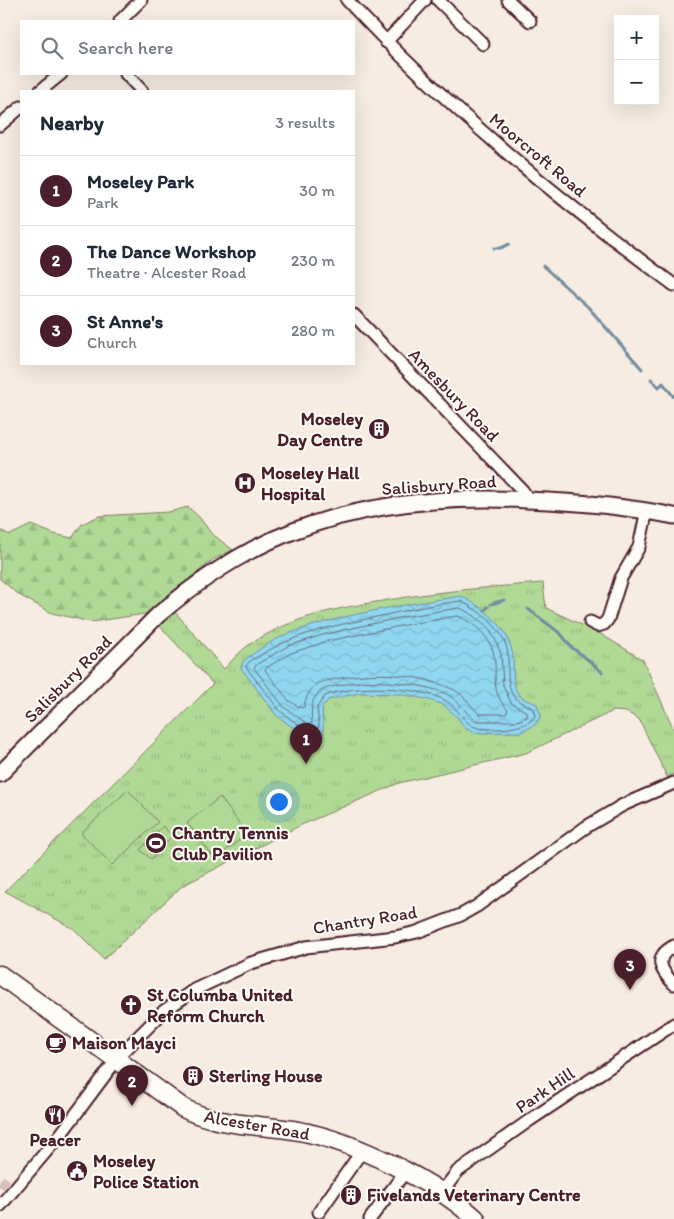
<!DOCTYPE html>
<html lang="en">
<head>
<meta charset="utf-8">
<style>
	:root { --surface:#fff; --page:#f6f6f7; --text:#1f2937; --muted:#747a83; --line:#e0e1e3; --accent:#4a1f2b }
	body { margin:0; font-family:Itim,sans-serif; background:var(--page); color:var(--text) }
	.controls { position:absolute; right:15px; top:15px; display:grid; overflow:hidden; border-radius:0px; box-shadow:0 5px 20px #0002 }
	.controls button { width:45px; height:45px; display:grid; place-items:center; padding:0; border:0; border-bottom:1px solid var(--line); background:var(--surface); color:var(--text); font:25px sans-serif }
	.you { position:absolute; left:278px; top:801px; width:18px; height:18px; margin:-12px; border:4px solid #fff; border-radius:50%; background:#1a73e8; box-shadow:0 0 0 8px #1a73e833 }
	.badge { display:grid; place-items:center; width:32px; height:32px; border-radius:50%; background:var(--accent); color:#fff; font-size:16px; font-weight:700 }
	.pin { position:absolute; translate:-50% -41px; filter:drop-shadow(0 1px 2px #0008) }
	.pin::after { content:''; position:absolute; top:26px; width:18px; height:15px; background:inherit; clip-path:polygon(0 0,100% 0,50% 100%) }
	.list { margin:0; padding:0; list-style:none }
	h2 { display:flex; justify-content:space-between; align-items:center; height:65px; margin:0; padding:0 20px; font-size:21px }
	h2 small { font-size:16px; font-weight:400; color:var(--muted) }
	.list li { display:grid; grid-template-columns:32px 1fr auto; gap:15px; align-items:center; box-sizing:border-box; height:70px; padding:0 20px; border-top:1px solid var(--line) }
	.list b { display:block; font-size:19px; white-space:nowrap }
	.list p { margin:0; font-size:16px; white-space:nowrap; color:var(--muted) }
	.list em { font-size:16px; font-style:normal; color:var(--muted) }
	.icon { flex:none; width:28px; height:28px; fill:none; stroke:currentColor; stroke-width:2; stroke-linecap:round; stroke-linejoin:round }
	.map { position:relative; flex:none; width:674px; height:1219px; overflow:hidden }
	.search { position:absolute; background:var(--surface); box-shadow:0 5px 20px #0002; left:20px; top:20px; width:335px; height:55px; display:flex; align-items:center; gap:12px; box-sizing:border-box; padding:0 18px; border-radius:0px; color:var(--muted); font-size:19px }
	.panel { position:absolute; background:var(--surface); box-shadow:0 5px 20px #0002; left:20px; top:90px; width:335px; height:275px; border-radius:0px }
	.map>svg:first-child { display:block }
	.forest { fill:url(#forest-firs); stroke:#7d7c60 }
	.park { fill:url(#park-tufts); stroke:#7d7c60 }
	.pitch { fill:#b0d995; stroke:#7d7c60 }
	.water { fill:url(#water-waves); stroke:#738da1 }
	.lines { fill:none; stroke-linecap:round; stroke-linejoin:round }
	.shore { stroke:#66697a; stroke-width:1 }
	.stream { stroke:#738da1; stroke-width:3 }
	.minor-tunnel { stroke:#d4c3bd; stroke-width:11; stroke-dasharray:11 5.5; stroke-linecap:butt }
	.minor-casing { stroke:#4a1f2b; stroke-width:15 }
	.secondary-casing { stroke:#4a1f2b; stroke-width:19 }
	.trunk-casing { stroke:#4a1f2b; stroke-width:21 }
	.minor { stroke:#fdfcf7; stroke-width:11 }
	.secondary { stroke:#fdfcf7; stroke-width:15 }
	.trunk { stroke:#fdfcf7; stroke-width:18 }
	.labels { text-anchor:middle; stroke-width:4; stroke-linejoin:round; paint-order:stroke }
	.street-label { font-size:18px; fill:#4a1f2b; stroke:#fdfcf7 }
	.poi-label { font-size:18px; font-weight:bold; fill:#4a1f2b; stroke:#fdfcf7; text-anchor:start }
</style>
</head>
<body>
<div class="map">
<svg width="674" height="1219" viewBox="0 0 674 1219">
	<defs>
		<pattern id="forest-firs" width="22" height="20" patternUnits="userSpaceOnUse" patternTransform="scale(1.25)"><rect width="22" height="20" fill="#b0d995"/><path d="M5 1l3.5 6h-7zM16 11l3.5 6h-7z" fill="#99ba81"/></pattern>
		<pattern id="park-tufts" width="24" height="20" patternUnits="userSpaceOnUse" patternTransform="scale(1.25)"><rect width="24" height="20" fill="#b0d995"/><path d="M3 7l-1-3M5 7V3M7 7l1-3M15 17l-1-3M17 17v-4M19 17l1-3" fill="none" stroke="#99ba81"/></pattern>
		<pattern id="water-waves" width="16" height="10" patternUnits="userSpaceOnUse" patternTransform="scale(1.25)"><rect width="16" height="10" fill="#8fd7f0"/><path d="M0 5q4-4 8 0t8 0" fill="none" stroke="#7db8ce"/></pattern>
	</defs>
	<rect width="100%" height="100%" fill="#f7ece2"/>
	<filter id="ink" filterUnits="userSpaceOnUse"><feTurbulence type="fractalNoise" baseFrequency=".02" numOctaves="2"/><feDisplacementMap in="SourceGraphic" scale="10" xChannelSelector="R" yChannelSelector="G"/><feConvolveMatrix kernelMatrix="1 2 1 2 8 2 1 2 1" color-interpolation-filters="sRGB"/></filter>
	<g filter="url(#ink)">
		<!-- forest -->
		<path class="forest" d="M188 507 200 518 211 533 233 550 214 559 145 614 91 622 52 613 19 595 0 579V530L10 535 31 525 54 534 72 538 82 524 99 516 169 512Z"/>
		<!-- park -->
		<path class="park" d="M543 583 546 608 599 633 643 660 674 730V774L667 777 639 719 626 712 613 711 526 753 399 783 299 826 182 886 104 959 74 929 5 891 213 684 160 626 175 612 224 669C232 661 240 651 249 645 292 616 338 608 388 600 440 591 492 587 543 583Z"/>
		<!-- pitch -->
		<path class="pitch" d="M128 790 158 822 112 865 81 833Z
			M220 797 247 834 215 859 187 823Z
			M163 826 172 836 151 859 140 850Z"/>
		<!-- water -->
		<path class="water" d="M461 596C484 608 506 624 512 651 516 664 509 684 520 696 523 699 532 702 537 704L541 716 535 725 521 732 476 733 466 729 457 717 444 705 426 699 399 694 359 693 328 700 322 708 324 740 319 733 314 737 319 744H299V732L276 715 241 668 243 661C255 652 271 641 285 635 340 614 404 605 461 596Z"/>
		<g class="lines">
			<!-- shore -->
			<path class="shore" d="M461 601C481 612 505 629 508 654 509 669 505 687 516 699 520 703 528 705 533 709L535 716C527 730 492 730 478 728 464 725 458 707 446 701 420 686 352 684 325 696L317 707 319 727 311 733 309 738 306 739 303 728 280 711 246 667C248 660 258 657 264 653 302 631 338 625 381 616 407 610 434 604 461 601Z
				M460 608 473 615 487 626 495 639 501 654 503 685 511 703 527 712V717L518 721H478C467 717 461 702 450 696 430 684 382 680 359 682 351 682 343 685 336 686 331 687 325 688 321 691 310 699 311 711 312 723L309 725 284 707 254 668 257 664 288 646 326 634 403 617Z
				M458 616C474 623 490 636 494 655 498 677 489 690 508 710L506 714H479C470 705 462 692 450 688 415 673 373 671 336 679 330 680 323 681 317 684 310 689 305 699 304 707L301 708 289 701 265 670 266 668 291 653 328 641 405 625Z"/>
			<!-- stream -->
			<path class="stream" d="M494 248H501L509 244
				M543 266 589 308 642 369
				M651 379 659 387 663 383 674 397
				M491 604 504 600
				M528 609 561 634 571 647 586 658 602 672
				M485 610 488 607"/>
			<!-- minor-tunnel -->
			<path class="minor-tunnel" d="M0 1180 7 1185"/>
			<!-- minor casing -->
			<g class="minor-casing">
				<path id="minor" d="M347 0C445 106 558 199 674 285
					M438 0 483 44
					M508 0 530 21
					M120 21 141 0
					M386 42 425 0
					M126 74 142 91
					M40 91 61 74
					M0 125 21 107
					M354 315 522 490 529 500
					M590 622 598 626 604 624 608 619 621 578 639 547 647 510
					M674 946C653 957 660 970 674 984
					M442 1192 458 1171 530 1120 674 1024
					M0 1206 61 1134 120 1055 164 1011 194 990 251 963 279 955 306 947 395 937 417 932 461 915 477 906 586 827 623 805 674 783
					M319 1212 362 1151
					M370 1219 405 1172"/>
			</g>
			<!-- secondary casing -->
			<g class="secondary-casing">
				<path id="secondary" d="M0 774 158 615C199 580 245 549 296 530 370 502 449 496 527 500 578 502 625 506 674 516"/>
			</g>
			<!-- trunk casing -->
			<g class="trunk-casing">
				<path id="trunk" d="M0 975 183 1108C220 1127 260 1124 299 1131 353 1141 435 1181 476 1219"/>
			</g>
			<!-- minor -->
			<use href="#minor" class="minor"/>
			<!-- secondary -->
			<use href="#secondary" class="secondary"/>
			<!-- trunk -->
			<use href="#trunk" class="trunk"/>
		</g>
	</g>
	<!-- icons -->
	<defs>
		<g id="building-disc" transform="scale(1.125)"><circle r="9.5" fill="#4a1f2b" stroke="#fdfcf7"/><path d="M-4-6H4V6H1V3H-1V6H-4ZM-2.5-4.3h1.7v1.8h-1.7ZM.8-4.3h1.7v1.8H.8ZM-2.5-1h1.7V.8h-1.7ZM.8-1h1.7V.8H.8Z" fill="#fff"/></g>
		<g id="hospital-disc" transform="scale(1.125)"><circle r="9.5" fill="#4a1f2b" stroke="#fdfcf7"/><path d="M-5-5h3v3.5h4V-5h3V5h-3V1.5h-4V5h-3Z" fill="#fff"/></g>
		<g id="stadium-disc" transform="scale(1.125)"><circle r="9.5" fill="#4a1f2b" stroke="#fdfcf7"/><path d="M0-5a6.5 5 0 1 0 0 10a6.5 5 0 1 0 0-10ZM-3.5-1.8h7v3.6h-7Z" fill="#fff"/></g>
		<g id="church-disc" transform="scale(1.125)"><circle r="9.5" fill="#4a1f2b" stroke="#fdfcf7"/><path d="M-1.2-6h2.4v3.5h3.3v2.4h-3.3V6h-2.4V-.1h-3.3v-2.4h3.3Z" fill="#fff"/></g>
		<g id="cafe-disc" transform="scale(1.125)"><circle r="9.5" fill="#4a1f2b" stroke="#fdfcf7"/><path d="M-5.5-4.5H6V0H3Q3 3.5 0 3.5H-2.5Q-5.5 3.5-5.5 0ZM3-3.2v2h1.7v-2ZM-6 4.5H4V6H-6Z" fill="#fff"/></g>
		<g id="restaurant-disc" transform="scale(1.125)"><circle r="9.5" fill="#4a1f2b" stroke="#fdfcf7"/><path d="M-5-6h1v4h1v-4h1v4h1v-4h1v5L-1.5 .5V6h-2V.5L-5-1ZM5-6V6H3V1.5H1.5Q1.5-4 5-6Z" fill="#fff"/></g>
		<g id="civic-disc" transform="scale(1.125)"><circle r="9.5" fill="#4a1f2b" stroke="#fdfcf7"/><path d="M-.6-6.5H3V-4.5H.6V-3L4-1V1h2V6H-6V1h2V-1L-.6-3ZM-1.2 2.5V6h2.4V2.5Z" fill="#fff"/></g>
	</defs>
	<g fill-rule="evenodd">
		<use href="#building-disc" x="379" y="429"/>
		<use href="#hospital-disc" x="245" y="483"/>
		<use href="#stadium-disc" x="156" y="843"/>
		<use href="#church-disc" x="131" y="1005"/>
		<use href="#cafe-disc" x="56" y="1043"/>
		<use href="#building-disc" x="193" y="1076"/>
		<use href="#restaurant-disc" x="55" y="1115"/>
		<use href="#civic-disc" x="77" y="1171"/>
		<use href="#building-disc" x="351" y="1195"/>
	</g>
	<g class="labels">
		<!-- street labels -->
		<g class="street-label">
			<text transform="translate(538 155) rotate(40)" y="6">Moorcroft Road</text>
			<text transform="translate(454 395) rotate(46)" y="6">Amesbury Road</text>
			<text transform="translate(439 485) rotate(-4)" y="6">Salisbury Road</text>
			<text transform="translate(68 679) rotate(-45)" y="6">Salisbury Road</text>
			<text transform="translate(365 920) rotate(-9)" y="6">Chantry Road</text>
			<text transform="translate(545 1090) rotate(-34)" y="6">Park Hill</text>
			<text transform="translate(257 1125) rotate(10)" y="6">Alcester Road</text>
		</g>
		<!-- poi labels -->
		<g class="poi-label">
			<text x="363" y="425" text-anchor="end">Moseley<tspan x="363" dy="21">Day Centre</tspan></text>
			<text x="261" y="479">Moseley Hall<tspan x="261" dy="21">Hospital</tspan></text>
			<text x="172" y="839">Chantry Tennis<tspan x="172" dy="21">Club Pavilion</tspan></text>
			<text x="147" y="1001">St Columba United<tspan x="147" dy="21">Reform Church</tspan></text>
			<text x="72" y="1049">Maison Mayci</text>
			<text x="209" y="1082">Sterling House</text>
			<text x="55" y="1146" text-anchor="middle">Peacer</text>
			<text x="93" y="1167">Moseley<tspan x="93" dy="21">Police Station</tspan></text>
			<text x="367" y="1201">Fivelands Veterinary Centre</text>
		</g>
	</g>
</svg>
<div class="controls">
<button>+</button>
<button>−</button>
</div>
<div class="you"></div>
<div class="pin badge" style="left:306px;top:764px">1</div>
<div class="pin badge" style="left:132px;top:1106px">2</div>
<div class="pin badge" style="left:630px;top:990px">3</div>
<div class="search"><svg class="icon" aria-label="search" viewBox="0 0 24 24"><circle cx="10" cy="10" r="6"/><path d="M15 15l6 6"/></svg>Search here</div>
<section class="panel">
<h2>Nearby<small>3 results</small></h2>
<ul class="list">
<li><span class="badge">1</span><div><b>Moseley Park</b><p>Park</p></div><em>30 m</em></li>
<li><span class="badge">2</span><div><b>The Dance Workshop</b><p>Theatre · Alcester Road</p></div><em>230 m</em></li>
<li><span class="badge">3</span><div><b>St Anne's</b><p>Church</p></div><em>280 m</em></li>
</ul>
</section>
</div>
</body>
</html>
